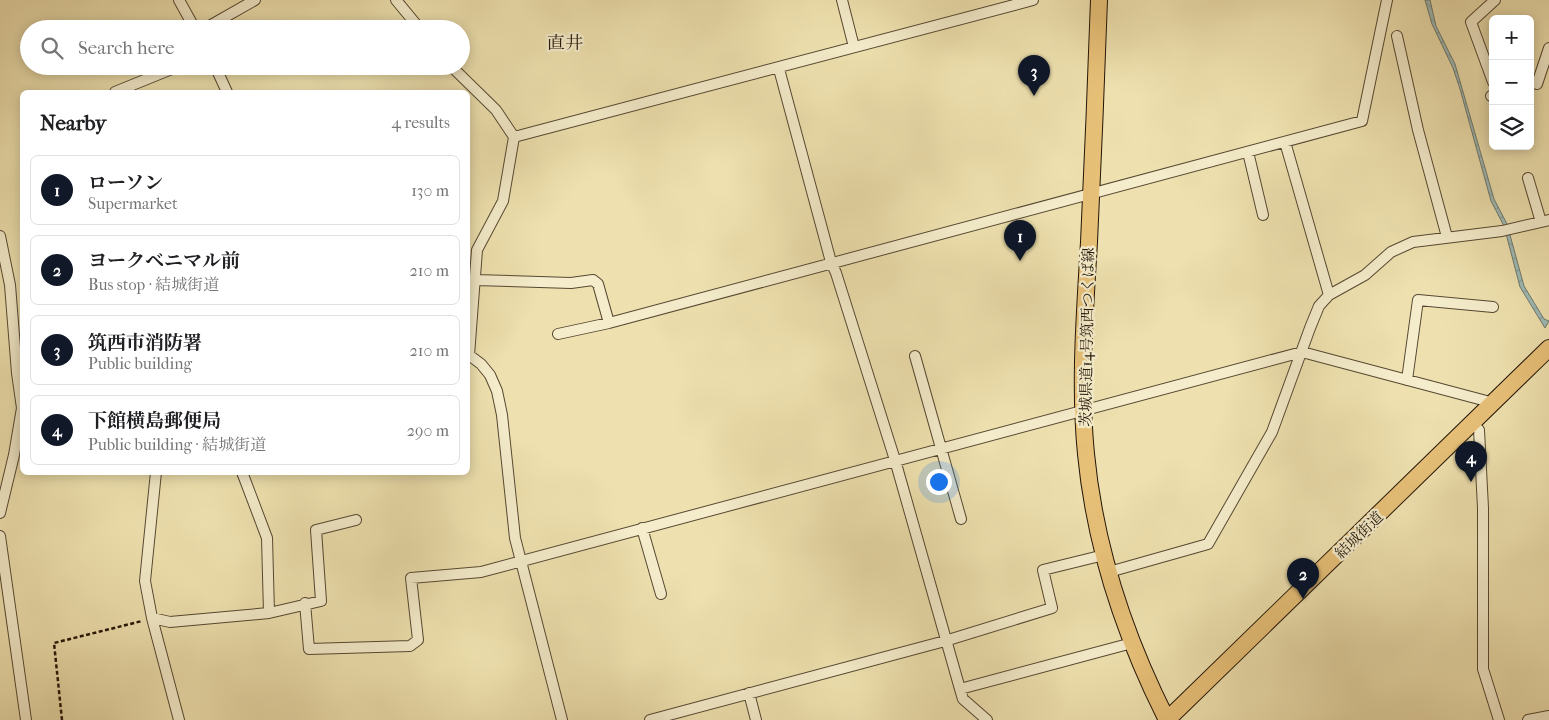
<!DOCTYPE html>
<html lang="en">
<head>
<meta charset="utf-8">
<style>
	:root { --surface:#fff; --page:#f2f2f2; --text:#202124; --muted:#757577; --line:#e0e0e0; --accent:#111827 }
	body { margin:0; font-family:"IM FELL French Canon","Noto Serif JP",serif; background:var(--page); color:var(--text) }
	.controls { position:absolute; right:15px; top:15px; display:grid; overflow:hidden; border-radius:8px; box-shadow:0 2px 12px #0003 }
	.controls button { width:45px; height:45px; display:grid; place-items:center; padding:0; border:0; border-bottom:1px solid var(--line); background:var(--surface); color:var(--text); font:25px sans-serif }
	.you { position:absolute; left:938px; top:481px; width:18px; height:18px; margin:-12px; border:4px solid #fff; border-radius:50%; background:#1a73e8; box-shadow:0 0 0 8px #1a73e833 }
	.badge { display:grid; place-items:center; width:32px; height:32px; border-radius:50%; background:var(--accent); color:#fff; font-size:16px; font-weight:700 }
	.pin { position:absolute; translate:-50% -41px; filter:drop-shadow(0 1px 2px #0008) }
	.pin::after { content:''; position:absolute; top:26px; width:18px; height:15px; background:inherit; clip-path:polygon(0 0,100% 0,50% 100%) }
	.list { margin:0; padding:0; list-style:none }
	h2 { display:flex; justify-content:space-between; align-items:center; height:65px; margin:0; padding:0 20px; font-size:21px }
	h2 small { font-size:16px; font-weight:400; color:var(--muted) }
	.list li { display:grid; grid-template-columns:32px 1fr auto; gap:15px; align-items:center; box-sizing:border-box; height:70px; margin:0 10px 10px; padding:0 10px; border:1px solid var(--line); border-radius:8px }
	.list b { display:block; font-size:19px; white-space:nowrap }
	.list p { margin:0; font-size:16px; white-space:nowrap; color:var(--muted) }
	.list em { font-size:16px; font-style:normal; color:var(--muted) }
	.icon { flex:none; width:28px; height:28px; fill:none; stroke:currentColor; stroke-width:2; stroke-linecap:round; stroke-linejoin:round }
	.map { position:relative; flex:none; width:1549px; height:720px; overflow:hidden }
	.search { position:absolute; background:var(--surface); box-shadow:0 2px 12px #0003; left:20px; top:20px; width:450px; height:55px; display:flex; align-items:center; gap:12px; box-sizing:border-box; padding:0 18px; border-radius:28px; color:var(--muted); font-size:19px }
	.panel { position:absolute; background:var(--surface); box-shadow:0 2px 12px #0003; left:20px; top:90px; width:450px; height:385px; border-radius:8px }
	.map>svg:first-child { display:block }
	.water { fill:url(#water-waves); stroke:#6d7970 }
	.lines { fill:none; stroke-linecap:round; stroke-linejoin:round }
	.minor-casing { stroke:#564832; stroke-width:12 }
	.primary-casing { stroke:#231508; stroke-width:18 }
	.path { stroke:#231508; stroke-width:2.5; stroke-dasharray:4 2.5; stroke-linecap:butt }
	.minor { stroke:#f4eccb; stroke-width:10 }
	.primary { stroke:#e7c078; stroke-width:16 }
	.labels { text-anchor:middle; stroke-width:4.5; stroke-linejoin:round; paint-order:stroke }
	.street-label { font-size:15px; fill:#231508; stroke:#f4eccb }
	.quarter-label { font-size:18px; fill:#231508; stroke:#f4eccb }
</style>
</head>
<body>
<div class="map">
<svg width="1549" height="720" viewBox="0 0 1549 720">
	<defs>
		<pattern id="water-waves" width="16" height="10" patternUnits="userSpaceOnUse" patternTransform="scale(1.25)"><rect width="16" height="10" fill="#9ebbb6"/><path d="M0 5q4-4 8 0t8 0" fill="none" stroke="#88a09b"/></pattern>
	</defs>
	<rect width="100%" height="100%" fill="#eee1af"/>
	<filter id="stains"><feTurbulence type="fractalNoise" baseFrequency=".004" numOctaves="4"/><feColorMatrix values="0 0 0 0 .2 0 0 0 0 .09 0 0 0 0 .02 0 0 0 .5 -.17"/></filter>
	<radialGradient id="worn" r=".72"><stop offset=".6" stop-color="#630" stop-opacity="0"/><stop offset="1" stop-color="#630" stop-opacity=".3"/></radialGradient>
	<!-- water -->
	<path class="water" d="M1425 0H1430L1436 26 1455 64 1494 199 1507 224 1524 286 1544 319 1549 321 1545 328 1520 287 1504 226 1491 201 1460 89 1453 68 1432 24Z"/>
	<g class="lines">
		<!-- minor casing -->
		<g class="minor-casing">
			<path id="minor" d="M179 0 195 29
				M396 0 420 29
				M842 0 854 47
				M204 29 255 0
				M1397 36 1418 130 1447 237
				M215 66 227 92
				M451 66 496 110 514 137 503 201 477 250 469 355
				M779 69 831 262 836 273 895 460 960 689 963 699 987 720
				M1493 82 1471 22 1495 0
				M1537 84 1549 48
				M115 92 179 66
				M1491 96H1493
				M514 137 1033 0
				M1285 142 1329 295
				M1248 152 1263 215
				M1528 178 1541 222
				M0 236 10 285 17 373
				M474 280 571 283 593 280 598 284 609 323
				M558 334 609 323 1362 121 1387 0
				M469 355 481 364 490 375 497 391 502 415 515 538 562 720
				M915 356 961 519
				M1407 380 1418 300 1493 307
				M1473 424 1479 430 1483 508V669L1499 720
				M156 472 145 581 152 618 179 720
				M242 472 267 538 269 613
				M0 513 14 455 22 408 17 373 22 369
				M642 528 661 594
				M0 536 26 720
				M1109 572 1208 544 1272 432 1310 328 1319 306 1329 295 1365 275 1391 252 1413 242 1502 231 1549 220
				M305 603 309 649 410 646 418 640 411 578 481 572 1302 352 1494 403
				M152 618 170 622 269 613 321 601 316 530 356 520
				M960 689 1132 643
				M749 693 756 720
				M650 720 945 641 1052 608 1043 570 1104 555
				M1528 720 1549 716"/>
		</g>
		<!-- primary casing -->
		<g class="primary-casing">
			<path id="primary" d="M1099 0C1096 81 1093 161 1089 242 1085 312 1079 383 1086 454 1095 547 1125 637 1167 720
				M1167 720 1549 348"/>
		</g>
		<!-- path -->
		<path class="path" d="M62 720 54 643 142 621"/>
		<!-- minor -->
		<use href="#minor" class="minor"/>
		<!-- primary -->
		<use href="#primary" class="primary"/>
	</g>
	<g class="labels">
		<!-- street labels -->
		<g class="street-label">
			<text transform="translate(1087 337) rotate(-89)" y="5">茨城県道14号筑西つくば線</text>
			<text transform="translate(1359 535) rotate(-44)" y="5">結城街道</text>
		</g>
		<!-- quarter labels -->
		<g class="quarter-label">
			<text x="565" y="49">直井</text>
		</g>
	</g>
	<rect width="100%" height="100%" filter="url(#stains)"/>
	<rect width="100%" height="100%" fill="url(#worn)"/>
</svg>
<div class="controls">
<button>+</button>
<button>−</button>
<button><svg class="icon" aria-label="layers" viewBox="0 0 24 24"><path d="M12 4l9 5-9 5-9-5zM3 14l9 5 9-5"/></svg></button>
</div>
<div class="you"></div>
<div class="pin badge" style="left:1020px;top:261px">1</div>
<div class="pin badge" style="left:1303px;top:599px">2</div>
<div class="pin badge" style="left:1034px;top:96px">3</div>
<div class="pin badge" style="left:1471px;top:482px">4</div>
<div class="search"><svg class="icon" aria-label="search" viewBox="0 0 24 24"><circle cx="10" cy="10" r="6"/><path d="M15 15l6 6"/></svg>Search here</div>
<section class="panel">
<h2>Nearby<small>4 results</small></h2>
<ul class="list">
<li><span class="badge">1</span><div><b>ローソン</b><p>Supermarket</p></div><em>130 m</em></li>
<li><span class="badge">2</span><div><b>ヨークベニマル前</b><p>Bus stop · 結城街道</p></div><em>210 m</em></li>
<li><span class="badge">3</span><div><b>筑西市消防署</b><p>Public building</p></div><em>210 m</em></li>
<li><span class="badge">4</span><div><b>下館横島郵便局</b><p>Public building · 結城街道</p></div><em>290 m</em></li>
</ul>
</section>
</div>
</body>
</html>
